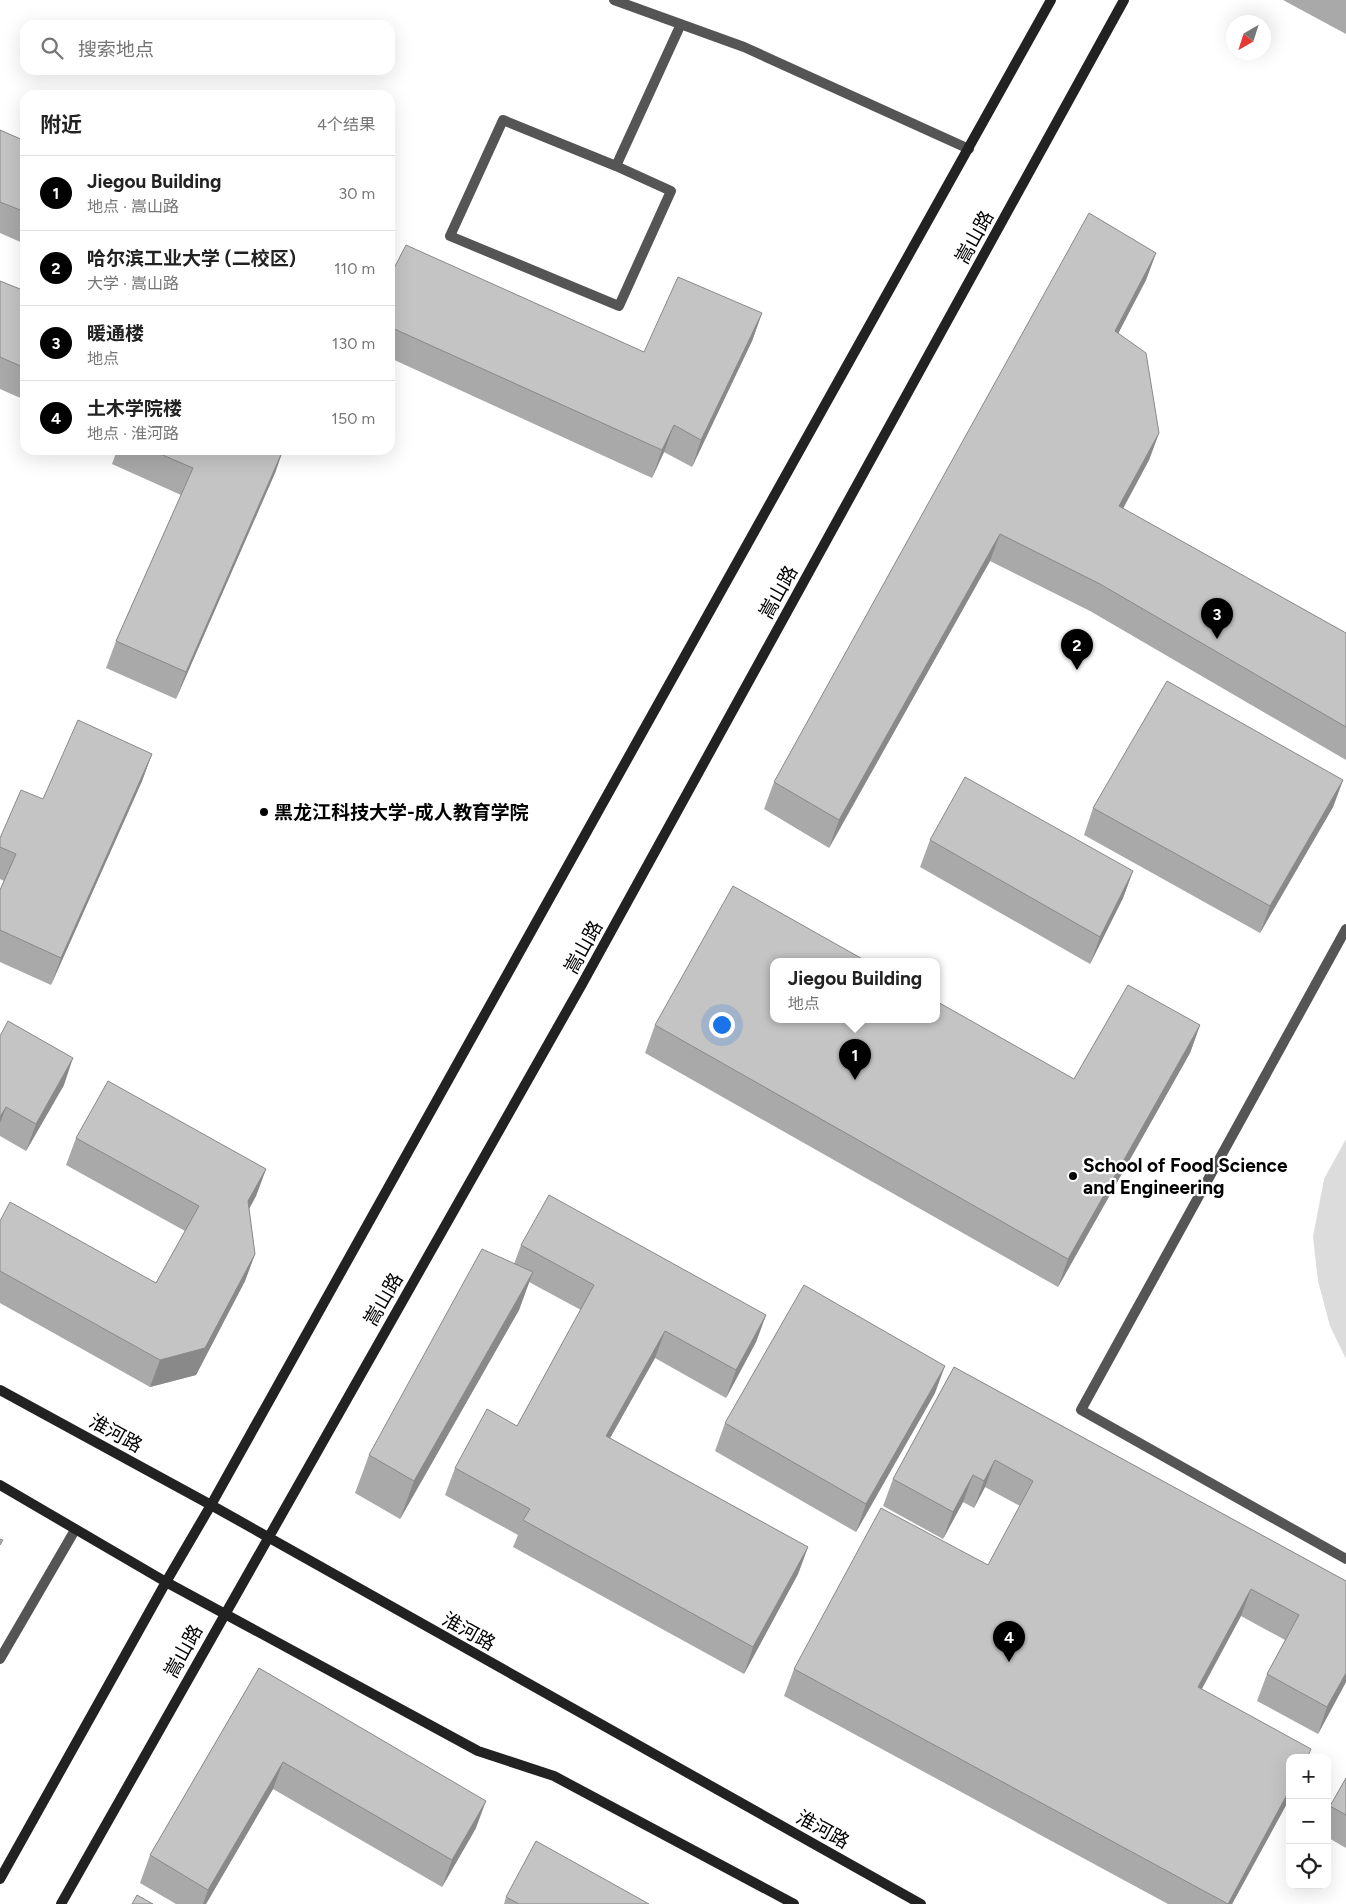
<!DOCTYPE html>
<html lang="zh">
<head>
<meta charset="utf-8">
<style>
	:root { --surface:#fff; --page:#f6f6f6; --text:#222; --muted:#767676; --line:#e0e0e0; --accent:#000 }
	body { margin:0; font-family:Figtree,"Noto Sans SC",sans-serif; background:var(--page); color:var(--text) }
	.controls { position:absolute; right:15px; bottom:15px; display:grid; overflow:hidden; border-radius:10px; box-shadow:0 5px 20px #0002 }
	.controls button { width:45px; height:45px; display:grid; place-items:center; padding:0; border:0; border-bottom:1px solid var(--line); background:var(--surface); color:var(--text); font:25px sans-serif }
	.compass { position:absolute; left:1226px; top:15px; width:45px; height:45px; border-radius:50%; background:var(--surface); box-shadow:0 5px 20px #0002; rotate:219deg }
	.you { position:absolute; left:721px; top:1024px; width:18px; height:18px; margin:-12px; border:4px solid #fff; border-radius:50%; background:#1a73e8; box-shadow:0 0 0 8px #1a73e833 }
	.badge { display:grid; place-items:center; width:32px; height:32px; border-radius:50%; background:var(--accent); color:#fff; font-size:16px; font-weight:700 }
	.pin { position:absolute; translate:-50% -41px; filter:drop-shadow(0 1px 2px #0008) }
	.pin::after { content:''; position:absolute; top:26px; width:18px; height:15px; background:inherit; clip-path:polygon(0 0,100% 0,50% 100%) }
	.popup { position:absolute; left:770px; top:958px; width:170px; height:65px; box-sizing:border-box; display:grid; place-content:center; border-radius:10px; background:var(--surface); filter:drop-shadow(0 1px 4px #0005); font-size:16px; white-space:nowrap; color:var(--muted) }
	.popup b { font-size:19px; color:var(--text) }
	.popup::after { content:''; position:absolute; left:50%; top:100%; margin-left:-10px; border:10px solid transparent; border-top-color:var(--surface) }
	.list { margin:0; padding:0; list-style:none }
	h2 { display:flex; justify-content:space-between; align-items:center; height:65px; margin:0; padding:0 20px; font-size:21px }
	h2 small { font-size:16px; font-weight:400; color:var(--muted) }
	.list li { display:grid; grid-template-columns:32px 1fr auto; gap:15px; align-items:center; box-sizing:border-box; height:75px; padding:0 20px; border-top:1px solid var(--line) }
	.list b { display:block; font-size:19px; white-space:nowrap }
	.list p { margin:0; font-size:16px; white-space:nowrap; color:var(--muted) }
	.list em { font-size:16px; font-style:normal; color:var(--muted) }
	.icon { flex:none; width:28px; height:28px; fill:none; stroke:currentColor; stroke-width:2; stroke-linecap:round; stroke-linejoin:round }
	.map { position:relative; flex:none; width:1346px; height:1904px; overflow:hidden }
	.search { position:absolute; background:var(--surface); box-shadow:0 5px 20px #0002; left:20px; top:20px; width:375px; height:55px; display:flex; align-items:center; gap:12px; box-sizing:border-box; padding:0 18px; border-radius:15px; color:var(--muted); font-size:19px }
	.panel { position:absolute; background:var(--surface); box-shadow:0 5px 20px #0002; left:20px; top:90px; width:375px; height:365px; border-radius:15px }
	.map>svg:first-child { display:block }
	.green { fill:#dcdcdc }
	.lines { fill:none; stroke-linecap:round; stroke-linejoin:round }
	.service { stroke:#555; stroke-width:10 }
	.minor { stroke:#555; stroke-width:10 }
	.secondary { stroke:#222; stroke-width:10 }
	.wall { fill:#a9a9a9 }
	.shaded-wall { fill:#898989 }
	.building { fill:#c4c4c4; stroke:#898989 }
	.poi-dot { fill:#000; stroke:#fff; stroke-width:2 }
	.labels { text-anchor:middle; stroke-width:4.5; stroke-linejoin:round; paint-order:stroke }
	.street-label { font-size:19px; fill:#000; stroke:#fff }
	.poi-label { font-size:19px; font-weight:bold; fill:#000; stroke:#fff; text-anchor:start }
</style>
</head>
<body>
<div class="map">
<svg width="1346" height="1904" viewBox="0 0 1346 1904">
	<rect width="100%" height="100%" fill="#fff"/>
	<!-- green -->
	<path class="green" d="M1346 1139V1359L1330 1326 1318 1281 1313 1237 1324 1179Z"/>
	<g class="lines">
		<!-- service -->
		<path class="service" d="M614 0 744 47 969 149
			M616 166 671 191 619 306 450 236 503 120 616 166 681 24"/>
		<!-- minor -->
		<path class="minor" d="M1346 929 1081 1410 1346 1559
			M0 1659 75 1530"/>
		<!-- secondary -->
		<path class="secondary" d="M0 1390 211 1505 921 1904
			M0 1485 166 1582 478 1751 554 1776 794 1904
			M0 1879 166 1582 211 1505 1051 0
			M61 1904 581 986 1124 0"/>
	</g>
	<!-- wall -->
	<path class="wall" d="M1283 0H1346V34Z
		M0 130 25 141V244L0 233Z
		M1156 253 1146 280 1118 333 1159 433 1149 460 1123 509 1346 633V760L1090 611 990 561 829 848 764 809 774 782Z
		M390 276 644 352 762 313 752 341 692 467 664 452 652 478 390 358Z
		M0 281 25 291V400L0 389Z
		M117 450H283L275 473 176 699 106 668 116 641 181 495 112 464Z
		M152 754 142 781 51 985 0 962V890L4 881 0 879V838L43 799Z
		M1343 780 1333 807 1260 933 1084 835 1093 808Z
		M930 840 1133 871 1123 898 1090 964 920 867Z
		M655 1025 1074 1079 1200 1025 1190 1053 1058 1287 645 1053Z
		M0 1036 64 1085 26 1151 0 1136Z
		M76 1138 266 1169 256 1196 249 1209 255 1254 245 1281 196 1375 150 1387 0 1303V1221L156 1283 185 1231 66 1165Z
		M521 1245 766 1315 756 1342 726 1398 655 1358 610 1438 808 1547 798 1574 744 1674 513 1547 518 1535 445 1495 455 1468 517 1426 581 1310 529 1282 519 1310 400 1519 355 1493 369 1455 514 1264Z
		M954 1367 1346 1581V1682L1318 1734 1257 1701 1267 1674 1285 1640 1241 1616 1202 1689 1290 1758V1798L1232 1904H1168L784 1696 794 1669 988 1565 1020 1506 985 1487 974 1508 963 1502 943 1539 883 1506 893 1479Z
		M935 1393 856 1532 715 1451 725 1423Z
		M259 1668 476 1828 442 1887 273 1789 206 1904H176L140 1883 150 1855Z
		M1346 1778V1848L1327 1837V1813L1330 1806Z
		M506 1897 649 1904H504Z"/>
	<!-- shaded-wall -->
	<path class="shaded-wall" d="M1156 253 1146 280 1105 359 1115 331Z
		M762 313 752 341 692 467 701 440Z
		M674 425 664 452 652 478 662 450Z
		M1159 433 1149 460 1109 534 1119 506Z
		M283 450 275 473 176 699 186 672Z
		M1000 534 990 561 829 848 839 820Z
		M152 754 142 781 51 985 61 958Z
		M1343 780 1333 807 1260 933 1270 906Z
		M1133 871 1123 898 1090 964 1100 937Z
		M1200 1025 1190 1053 1058 1287 1068 1259Z
		M73 1058 64 1085 26 1151 36 1124Z
		M6 1107 0 1123V1117Z
		M266 1169 256 1196 238 1229 248 1201Z
		M255 1254 245 1281 196 1375 150 1387 160 1360Z
		M533 1272 519 1310 400 1519 414 1481Z
		M766 1315 756 1342 726 1398 736 1370Z
		M665 1331 655 1358 596 1463 606 1436Z
		M945 1366 935 1393 856 1532 866 1504Z
		M995 1460 985 1487 974 1508 984 1481Z
		M973 1475 963 1502 943 1539 953 1512Z
		M808 1547 798 1574 744 1674 753 1647Z
		M1251 1589 1241 1616 1188 1714 1198 1687Z
		M1346 1673V1682L1318 1734 1327 1707Z
		M283 1762 273 1789 206 1904H203L208 1890Z
		M1290 1789V1798L1232 1904H1228Z
		M486 1801 476 1828 442 1887 452 1860Z"/>
	<!-- building -->
	<path class="building" d="M0 130 25 141V212L0 202Z
		M1089 213 1156 253 1115 331 1146 353 1159 433 1119 506 1346 633V727L1100 584 1000 534 839 820 774 782Z
		M406 245 644 352 678 277 762 313 701 440 674 425 662 450 390 327V276Z
		M0 281 25 291V368L0 357Z
		M151 450H283L186 672 116 641 193 468Z
		M1167 681 1343 780 1270 906 1093 808Z
		M78 720 152 754 61 958 0 930V890L16 854 0 847V838L21 790 43 799Z
		M965 777 1133 871 1100 937 930 840Z
		M733 886 866 961H774V1019H936V1001L1074 1079 1128 985 1200 1025 1068 1259 655 1025Z
		M8 1021 73 1058 36 1124 6 1107 0 1117V1036Z
		M108 1081 266 1169 248 1201 255 1254 205 1348 160 1360 0 1271V1221L10 1202 156 1283 199 1206 76 1138Z
		M549 1195 766 1315 736 1370 665 1331 606 1436 808 1547 753 1647 523 1520 530 1509 455 1468 487 1409 517 1426 594 1285 521 1245Z
		M482 1249 533 1272 414 1481 369 1455Z
		M804 1285 945 1366 866 1504 725 1423Z
		M954 1367 1346 1581V1673L1327 1707 1267 1674 1299 1615 1251 1589 1198 1687 1311 1749 1307 1758H1290V1789L1228 1904 794 1669 881 1508 988 1565 1033 1481 995 1460 984 1481 973 1475 953 1512 893 1479Z
		M0 1539 3 1540 0 1545Z
		M259 1668 486 1801 452 1860 283 1762 208 1890 150 1855Z
		M1346 1778V1815L1330 1806Z
		M536 1841 649 1904H519L506 1897Z
		M137 1895 153 1904H132Z"/>
	<!-- markers -->
	<g class="poi-dot">
		<circle cx="264" cy="812" r="5"/>
		<circle cx="1073" cy="1176" r="5"/>
	</g>
	<g class="labels">
		<!-- street labels -->
		<g class="street-label">
			<text transform="translate(974 237) rotate(-61)" y="7">嵩山路</text>
			<text transform="translate(778 592) rotate(-61)" y="7">嵩山路</text>
			<text transform="translate(583 947) rotate(-61)" y="7">嵩山路</text>
			<text transform="translate(383 1299) rotate(-60)" y="7">嵩山路</text>
			<text transform="translate(116 1433) rotate(29)" y="7">淮河路</text>
			<text transform="translate(469 1631) rotate(29)" y="7">淮河路</text>
			<text transform="translate(183 1651) rotate(-61)" y="7">嵩山路</text>
			<text transform="translate(823 1829) rotate(29)" y="7">淮河路</text>
		</g>
		<!-- poi labels -->
		<g class="poi-label">
			<text x="274" y="819">黑龙江科技大学-成人教育学院</text>
			<text x="1083" y="1172">School of Food Science<tspan x="1083" dy="22">and Engineering</tspan></text>
		</g>
	</g>
</svg>
<div class="controls">
<button>+</button>
<button>−</button>
<button><svg class="icon" aria-label="locate" viewBox="0 0 24 24"><circle cx="12" cy="12" r="6"/><path d="M12 2v4M12 18v4M2 12h4M18 12h4"/></svg></button>
</div>
<svg class="compass" viewBox="-18 -18 36 36"><path d="M0-13l5 13h-10z" fill="#e53935"/><path d="M0 13l5-13h-10z" fill="#767676"/></svg>
<div class="you"></div>
<div class="pin badge" style="left:855px;top:1080px">1</div>
<div class="popup"><b>Jiegou Building</b>地点</div>
<div class="pin badge" style="left:1077px;top:670px">2</div>
<div class="pin badge" style="left:1217px;top:639px">3</div>
<div class="pin badge" style="left:1009px;top:1662px">4</div>
<div class="search"><svg class="icon" aria-label="search" viewBox="0 0 24 24"><circle cx="10" cy="10" r="6"/><path d="M15 15l6 6"/></svg>搜索地点</div>
<section class="panel">
<h2>附近<small>4个结果</small></h2>
<ul class="list">
<li><span class="badge">1</span><div><b>Jiegou Building</b><p>地点 · 嵩山路</p></div><em>30 m</em></li>
<li><span class="badge">2</span><div><b>哈尔滨工业大学 (二校区)</b><p>大学 · 嵩山路</p></div><em>110 m</em></li>
<li><span class="badge">3</span><div><b>暖通楼</b><p>地点</p></div><em>130 m</em></li>
<li><span class="badge">4</span><div><b>土木学院楼</b><p>地点 · 淮河路</p></div><em>150 m</em></li>
</ul>
</section>
</div>
</body>
</html>
